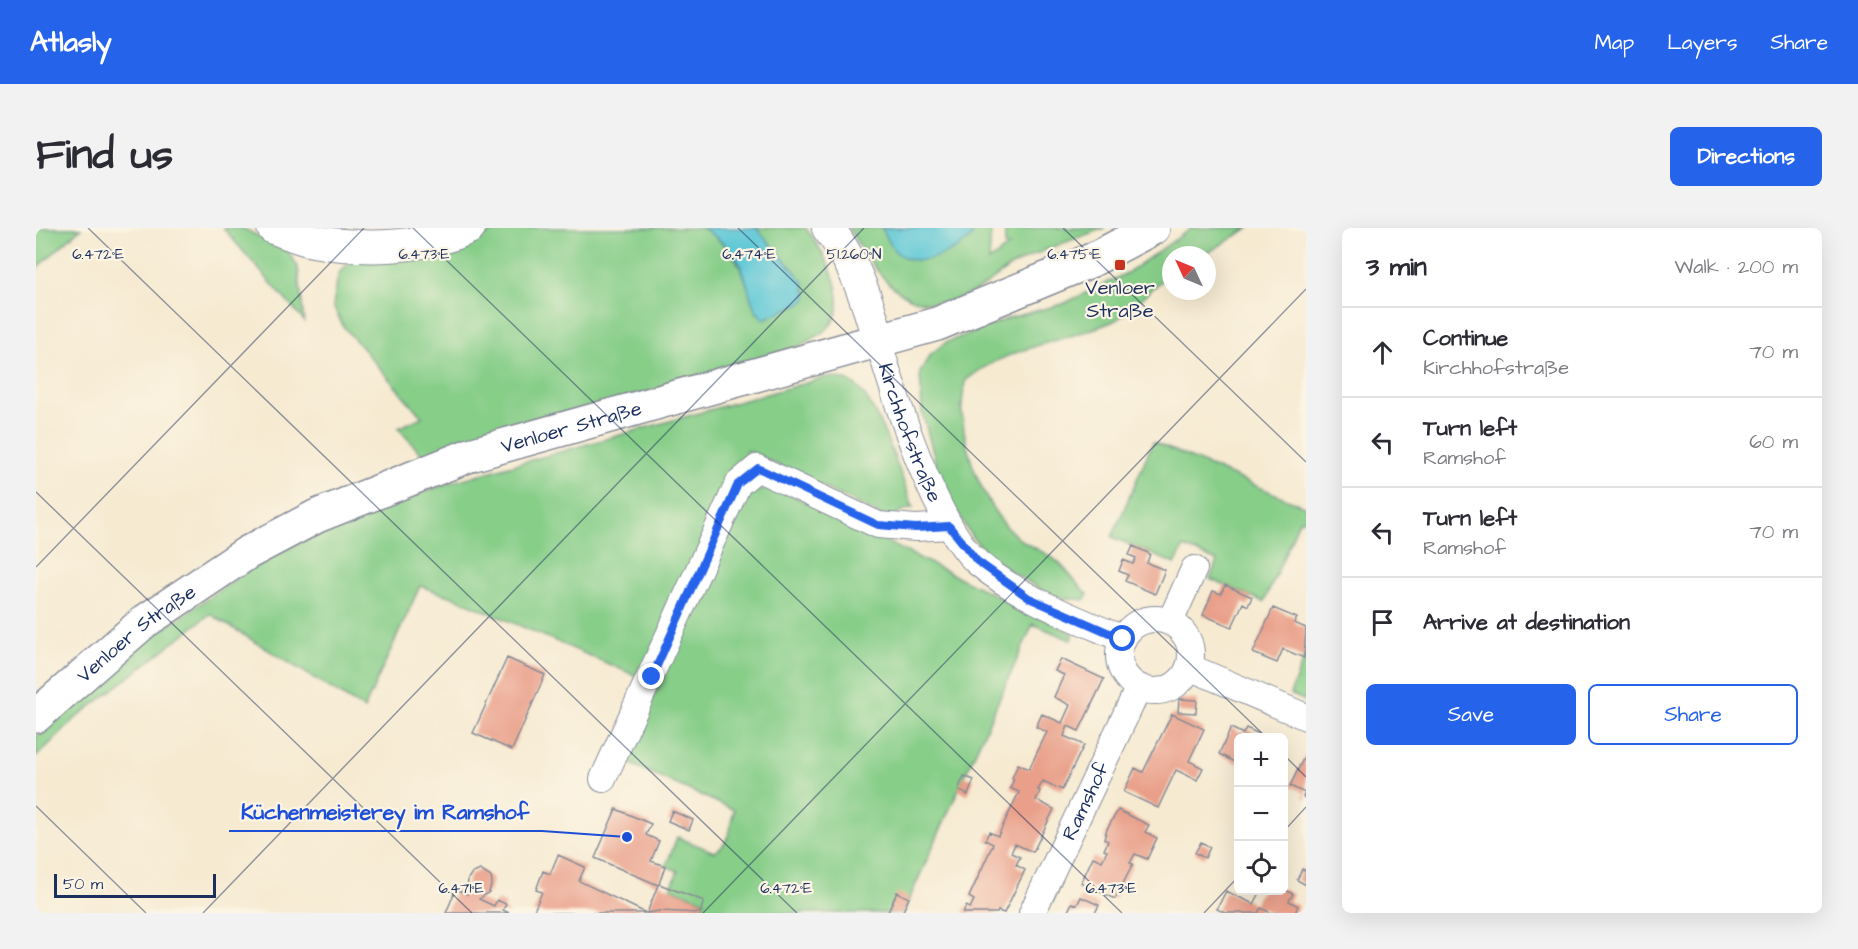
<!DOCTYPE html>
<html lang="en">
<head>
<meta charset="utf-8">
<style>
	:root { --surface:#fff; --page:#f2f2f3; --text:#2b2b33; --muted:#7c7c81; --line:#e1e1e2; --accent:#2563eb }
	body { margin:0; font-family:"Architects Daughter",sans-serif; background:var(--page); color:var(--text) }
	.controls { position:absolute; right:18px; bottom:18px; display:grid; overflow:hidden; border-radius:9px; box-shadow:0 6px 24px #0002 }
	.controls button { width:54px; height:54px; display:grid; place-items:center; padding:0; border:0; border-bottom:2px solid var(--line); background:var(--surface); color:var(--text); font:30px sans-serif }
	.compass { position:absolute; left:1126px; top:18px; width:54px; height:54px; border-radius:50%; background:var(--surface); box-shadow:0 6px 24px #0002; rotate:314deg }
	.scale { position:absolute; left:18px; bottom:15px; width:162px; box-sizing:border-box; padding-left:6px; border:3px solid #1b2f5e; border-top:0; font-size:16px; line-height:21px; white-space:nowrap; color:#1b2f5e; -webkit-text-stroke:4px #fcf5e5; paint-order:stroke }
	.stop { position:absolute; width:18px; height:18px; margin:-14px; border:4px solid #2563eb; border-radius:50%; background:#fff }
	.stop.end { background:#2563eb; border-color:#fff; box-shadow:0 2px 6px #0008 }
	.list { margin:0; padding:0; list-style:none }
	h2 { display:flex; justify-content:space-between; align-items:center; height:78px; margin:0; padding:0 24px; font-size:26px }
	h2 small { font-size:20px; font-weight:400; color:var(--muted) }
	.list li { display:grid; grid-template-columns:39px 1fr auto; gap:18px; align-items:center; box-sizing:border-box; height:90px; padding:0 24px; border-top:2px solid var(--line) }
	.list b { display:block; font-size:22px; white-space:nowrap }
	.list p { margin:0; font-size:20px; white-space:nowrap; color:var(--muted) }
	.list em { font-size:20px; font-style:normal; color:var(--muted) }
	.actions { display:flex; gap:12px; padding:18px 24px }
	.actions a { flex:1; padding:14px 0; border:2px solid var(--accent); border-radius:9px; text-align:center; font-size:21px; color:var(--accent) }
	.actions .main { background:var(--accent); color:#fff }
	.icon { flex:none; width:33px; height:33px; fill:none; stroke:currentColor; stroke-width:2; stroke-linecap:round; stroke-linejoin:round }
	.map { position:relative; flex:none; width:1270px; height:685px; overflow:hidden; border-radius:9px }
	header { display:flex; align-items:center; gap:36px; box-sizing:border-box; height:84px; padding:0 30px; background:var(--accent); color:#fff }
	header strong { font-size:28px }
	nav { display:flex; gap:33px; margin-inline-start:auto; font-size:21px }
	.intro { display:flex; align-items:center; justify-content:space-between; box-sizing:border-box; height:144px; padding:0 36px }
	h1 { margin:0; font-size:42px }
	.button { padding:15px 27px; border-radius:9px; background:var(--accent); color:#fff; font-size:21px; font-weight:700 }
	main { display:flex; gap:36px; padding:0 36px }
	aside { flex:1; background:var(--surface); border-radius:9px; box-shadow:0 6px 24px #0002 }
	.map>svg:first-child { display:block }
	.green { fill:#87ce89; stroke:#517e74; stroke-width:1.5 }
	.water { fill:#5cc7d6; stroke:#3c7b9a; stroke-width:1.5 }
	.building { fill:#e99f89 }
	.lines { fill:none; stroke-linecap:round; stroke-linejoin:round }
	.minor-casing { stroke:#888c98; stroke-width:28 }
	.tertiary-casing { stroke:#888c98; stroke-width:34 }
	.secondary-casing { stroke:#888c98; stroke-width:36 }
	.minor { stroke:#fff; stroke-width:26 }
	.tertiary { stroke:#fff; stroke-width:32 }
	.secondary { stroke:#fff; stroke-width:33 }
	.route { stroke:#2563eb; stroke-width:8 }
	.ticks { fill:none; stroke:#1b2f5e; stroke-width:1.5; stroke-opacity:0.45 }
	.poi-dot { fill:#c8321e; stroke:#fcf5e5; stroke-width:2 }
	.labels { text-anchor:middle; stroke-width:4.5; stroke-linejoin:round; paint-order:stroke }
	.poi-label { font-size:20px; fill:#1b2f5e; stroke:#fcf5e5 }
	.street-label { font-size:20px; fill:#1b2f5e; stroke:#fcf5e5 }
	.ticks-label { font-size:15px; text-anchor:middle; fill:#1b2f5e; stroke:#fcf5e5; stroke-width:4.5; stroke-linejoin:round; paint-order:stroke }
	.leader { fill:none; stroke:#1d4ed8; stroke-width:2 }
	.callout-dot { fill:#1d4ed8; stroke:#fcf5e5; stroke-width:2 }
	.callout-label { font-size:21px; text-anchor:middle; font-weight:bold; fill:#1d4ed8; stroke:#fcf5e5; stroke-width:4.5; stroke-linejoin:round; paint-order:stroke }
</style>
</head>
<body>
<header>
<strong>Atlasly</strong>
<nav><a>Map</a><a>Layers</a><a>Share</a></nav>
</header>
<div class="intro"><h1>Find us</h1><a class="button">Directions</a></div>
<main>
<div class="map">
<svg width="1270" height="685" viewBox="0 0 1270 685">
	<rect width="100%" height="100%" fill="#fcf5e5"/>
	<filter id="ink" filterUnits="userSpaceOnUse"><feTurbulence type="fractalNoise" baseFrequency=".0167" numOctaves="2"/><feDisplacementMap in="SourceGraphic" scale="12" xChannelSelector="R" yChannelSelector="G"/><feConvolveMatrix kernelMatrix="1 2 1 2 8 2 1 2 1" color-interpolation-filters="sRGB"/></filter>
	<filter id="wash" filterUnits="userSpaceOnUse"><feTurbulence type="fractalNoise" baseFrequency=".008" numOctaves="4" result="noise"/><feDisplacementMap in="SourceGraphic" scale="24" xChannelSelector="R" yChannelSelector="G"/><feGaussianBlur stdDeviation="1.35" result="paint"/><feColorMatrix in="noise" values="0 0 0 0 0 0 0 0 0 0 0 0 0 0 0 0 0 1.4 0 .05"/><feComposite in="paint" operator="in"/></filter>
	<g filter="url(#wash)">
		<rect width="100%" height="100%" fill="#f6ead1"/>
		<!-- green -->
		<path class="green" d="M0 0H45L0 41Z
			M187 0H206L251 22 262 39 268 93Z
			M464 0H667C704 24 707 45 721 85L771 68 767 53 720 0H770C786 22 815 68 796 95 788 106 773 113 761 119L390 231 362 200 386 189 307 98 297 78 302 47 307 40 319 33 444 10Z
			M812 0H846L860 24 936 8V0H955L953 33 973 18 969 17V2L974 0H1069C1039 11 1007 21 979 36 966 43 955 55 941 62 873 98 846 53 812 0Z
			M1156 0H1213L1168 27H1135V46C1115 58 1096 84 1078 93 1030 114 970 118 929 153 928 163 925 175 926 185 929 228 948 280 981 309 994 320 1012 324 1024 336 1034 346 1041 357 1052 366L1049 372 1017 369 961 335 936 309 916 276 901 239 886 184 884 144 895 126 909 115 973 90 1027 76 1091 45Z
			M791 149C801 149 809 150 818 156 842 174 865 249 877 279L864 284 855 292 711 222 605 450 422 371 384 358 328 481 174 386 39 491 0 529V508L41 469 114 410 228 332 299 298 413 255Z
			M1117 214 1270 279V293L1264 291 1228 374 1174 351 1181 333 1148 319 1139 336 1076 309Z
			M741 260 1038 406 1035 412 997 396 867 685H664L669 673 635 660 642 643 630 638 641 609 678 624C694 618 694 597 698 582L588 533 711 264Z
			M1270 425V473L1254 466Z"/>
		<!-- water -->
		<path class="water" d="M667 0H720L767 53 771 68 769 73 728 91C712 79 713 53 704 36 697 21 680 9 667 0Z
			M846 0H936V8C921 24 880 43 860 24 854 18 850 7 846 0Z"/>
		<g id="blocks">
			<!-- building -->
			<path class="building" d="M1097 318 1114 326 1111 335 1129 342 1119 366 1089 353 1092 347 1083 343 1087 332 1097 336 1100 330 1093 327Z
				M1189 357 1216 369 1212 378 1207 375 1196 399 1167 387 1177 363 1185 366Z
				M1237 380 1261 390 1258 395 1270 400 1268 430 1247 421 1241 435 1217 425Z
				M471 430 509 447 476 522 437 505Z
				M1025 431 1068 451 1043 503 1032 498 1028 508 1048 517 1026 562 1007 553 1002 562 1004 563 1000 572 1018 581 997 624 979 616 975 625 984 629 980 637 989 642 968 685 962 683 961 685H927L930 678 934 680 938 672 933 669 957 616 949 612 953 604 962 608 983 564 974 560 978 551 976 550 982 536 993 541 1011 504 1000 499 1006 486 1026 495 1034 477 1018 469 1028 447 1019 443Z
				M1143 471 1161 472 1160 485 1142 484Z
				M1136 486 1168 501 1153 533 1167 540 1161 552 1140 542 1122 580 1088 564 1099 540 1107 544Z
				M1195 500 1207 506 1210 500 1230 509H1202V536L1183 526Z
				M1270 525V571L1267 569 1269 565 1254 558Z
				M928 548 938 552 932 567 922 562Z
				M580 581 615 596 610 607 623 613 615 633 629 638 623 656 668 673 664 685 623 683 611 685 622 657 559 630Z
				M1082 582 1113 597 1109 604 1121 610 1111 631 1099 626 1094 635 1097 636 1079 671 1045 655 1057 629 1066 633 1071 623 1068 622 1072 613 1068 611 1071 601Z
				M636 583 657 592 653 602 632 593Z
				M1165 614 1174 619 1169 630 1159 625Z
				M522 627 549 639 543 653 610 685H497L506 664 500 662 507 643 514 646Z
				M1266 641 1270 643V657L1261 652Z
				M444 642 455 649 456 654 453 664 443 671 458 678 461 672 470 676 467 682 473 685H410L420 661 431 666 432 651 435 646Z
				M1248 661 1257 666 1253 673 1262 678 1259 685H1235L1225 680 1222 685H1189L1181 681 1190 663 1218 676 1225 663Z
				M861 664 873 670 866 685H856L852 684Z
				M1045 669 1063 677 1059 685H1031L1036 675 1041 677Z"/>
		</g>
	</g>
	<g filter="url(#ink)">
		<use href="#blocks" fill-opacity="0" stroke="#888c98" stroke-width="1.5"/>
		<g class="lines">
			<!-- minor casing -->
			<g class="minor-casing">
				<g id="minor">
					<path id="s1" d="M842 112C858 167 900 299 942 335 984 370 1036 389 1087 411"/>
					<circle cx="1119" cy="427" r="36"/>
					<path d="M1134 394 1158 341"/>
					<path d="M1153 439 1270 489"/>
					<path d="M567 551 702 256 721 240 842 297 880 300 913 298"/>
					<path id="s2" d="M996 685 1103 459"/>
				</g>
			</g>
			<!-- tertiary casing -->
			<g class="tertiary-casing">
				<path id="tertiary" d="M237 0C250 4 264 11 277 13 327 22 386 21 433 0
					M792 0C818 33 832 72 842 112"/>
			</g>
			<!-- secondary casing -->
			<g class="secondary-casing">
				<g id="secondary">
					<path id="s3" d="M0 488 108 394 211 325 281 288 434 227 901 96 1056 32 1117 0"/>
				</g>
			</g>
			<!-- minor -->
			<use href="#minor" class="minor"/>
			<!-- tertiary -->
			<use href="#tertiary" class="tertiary"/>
			<!-- secondary -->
			<use href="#secondary" class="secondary"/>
		</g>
	</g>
	<g class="lines" filter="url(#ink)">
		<!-- route -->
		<path class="route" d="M616 449 702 256 722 240 842 297 880 300 913 298 941 333 993 370 1087 411"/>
	</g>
	<!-- ticks -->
	<path class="ticks" d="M52 0 761 685M377 0 1086 685M702 0 1230 509M1027 0 1270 234M0 264 436 685M0 339 328 0M1248 527 1270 549M0 578 110 685M1248 603 1270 579M167 685 828 0M667 685 1270 61M1168 685 1202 649"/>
	<!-- markers -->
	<rect class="poi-dot" x="1078" y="31" width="12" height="12" rx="3"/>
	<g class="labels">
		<!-- poi labels -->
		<g class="poi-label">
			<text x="1084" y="66">Venloer<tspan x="1084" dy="23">Straße</tspan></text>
		</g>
		<!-- street labels -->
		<g class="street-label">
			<text dy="7" stroke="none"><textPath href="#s3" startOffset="616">Venloer Straße</textPath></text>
			<text dy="7" stroke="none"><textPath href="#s1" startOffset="98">Kirchhofstraße</textPath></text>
			<text dy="7" stroke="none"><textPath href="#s3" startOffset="130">Venloer Straße</textPath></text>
			<text dy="7" stroke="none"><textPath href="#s2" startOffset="124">Ramshof</textPath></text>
		</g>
	</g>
	<g class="ticks-label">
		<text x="62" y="31">6.472°E</text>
		<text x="388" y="31">6.473°E</text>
		<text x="713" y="31">6.474°E</text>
		<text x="1038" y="31">6.475°E</text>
		<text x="818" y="31">51.260°N</text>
		<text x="425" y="665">6.471°E</text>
		<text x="750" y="665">6.472°E</text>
		<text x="1075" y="665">6.473°E</text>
	</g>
	<!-- callouts -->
	<path class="leader" d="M591 609L506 603H193"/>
	<circle class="callout-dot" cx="591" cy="609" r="6"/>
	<g class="callout-label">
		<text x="349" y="591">Küchenmeisterey im Ramshof</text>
	</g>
</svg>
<div class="controls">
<button>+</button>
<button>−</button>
<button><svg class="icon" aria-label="locate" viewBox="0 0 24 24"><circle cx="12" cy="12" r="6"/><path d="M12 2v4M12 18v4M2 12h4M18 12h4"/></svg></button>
</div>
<svg class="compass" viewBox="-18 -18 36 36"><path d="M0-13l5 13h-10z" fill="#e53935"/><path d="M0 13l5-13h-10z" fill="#7c7c81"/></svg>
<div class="scale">50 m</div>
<div class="stop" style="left:1087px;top:411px"></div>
<div class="stop end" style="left:616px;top:449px"></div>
</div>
<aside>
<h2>3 min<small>Walk · 200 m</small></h2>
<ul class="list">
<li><svg class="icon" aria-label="ahead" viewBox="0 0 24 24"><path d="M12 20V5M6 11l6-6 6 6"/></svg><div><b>Continue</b><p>Kirchhofstraße</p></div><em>70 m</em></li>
<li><svg class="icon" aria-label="left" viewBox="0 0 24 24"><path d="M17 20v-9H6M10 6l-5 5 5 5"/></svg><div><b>Turn left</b><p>Ramshof</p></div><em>60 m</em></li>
<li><svg class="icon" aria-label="left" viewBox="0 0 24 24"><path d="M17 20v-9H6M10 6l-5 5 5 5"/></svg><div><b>Turn left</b><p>Ramshof</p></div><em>70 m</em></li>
<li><svg class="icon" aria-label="arrive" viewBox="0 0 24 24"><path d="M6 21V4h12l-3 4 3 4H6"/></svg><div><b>Arrive at destination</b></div></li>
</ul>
<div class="actions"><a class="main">Save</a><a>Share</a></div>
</aside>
</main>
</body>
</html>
